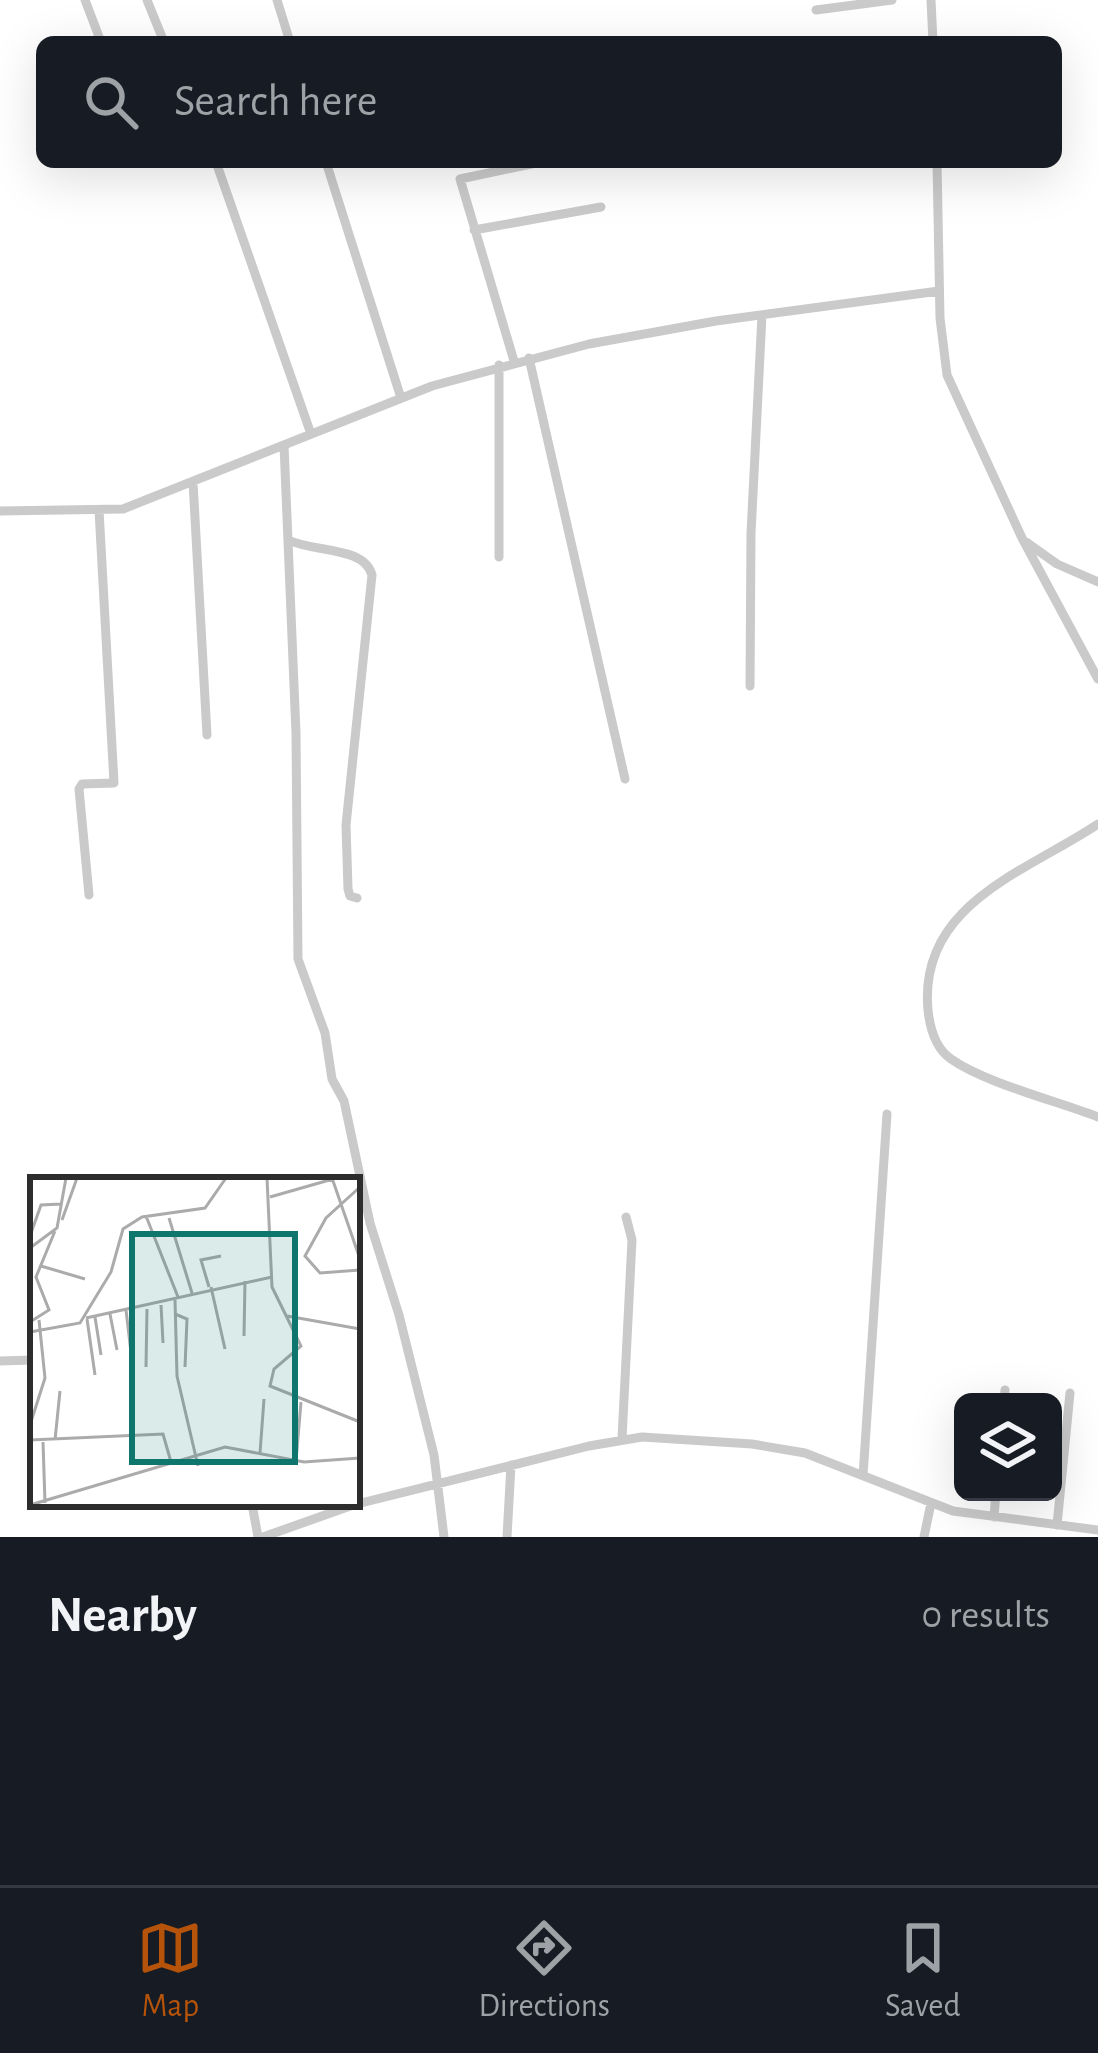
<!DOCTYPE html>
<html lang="en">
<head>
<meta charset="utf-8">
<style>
	:root { --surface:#171b24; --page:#242831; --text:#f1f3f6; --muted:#9ea1a6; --line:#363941; --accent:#b45309 }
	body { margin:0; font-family:"Alegreya Sans",sans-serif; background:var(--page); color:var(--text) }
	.controls { position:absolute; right:36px; bottom:36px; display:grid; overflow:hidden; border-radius:18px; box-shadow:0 12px 48px #0002 }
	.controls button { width:108px; height:108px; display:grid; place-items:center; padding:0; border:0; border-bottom:3px solid var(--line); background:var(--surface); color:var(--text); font:60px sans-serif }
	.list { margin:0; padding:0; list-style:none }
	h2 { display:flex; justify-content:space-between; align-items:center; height:156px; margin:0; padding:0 48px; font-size:51px }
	h2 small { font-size:39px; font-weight:400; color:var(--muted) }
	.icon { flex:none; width:66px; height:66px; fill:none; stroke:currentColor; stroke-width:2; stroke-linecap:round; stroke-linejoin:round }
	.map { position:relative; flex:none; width:1098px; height:1537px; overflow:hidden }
	.search { position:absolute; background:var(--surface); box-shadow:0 12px 48px #0002; left:36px; right:36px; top:36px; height:132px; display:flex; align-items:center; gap:30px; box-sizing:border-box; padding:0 42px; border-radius:18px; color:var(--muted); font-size:45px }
	.sheet { height:348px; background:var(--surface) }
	nav { display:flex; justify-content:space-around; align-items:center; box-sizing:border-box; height:168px; border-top:3px solid var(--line); background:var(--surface); font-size:33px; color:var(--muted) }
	nav a { display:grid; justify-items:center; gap:6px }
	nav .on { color:var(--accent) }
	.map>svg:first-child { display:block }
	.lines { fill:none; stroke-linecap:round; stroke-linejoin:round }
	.minor { stroke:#cacaca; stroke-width:9 }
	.inset-road { fill:none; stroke:#ababab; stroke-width:3 }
	.view { fill:#0f766e; fill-opacity:0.15; stroke:#0f766e; stroke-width:6 }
	.inset-edge { fill:none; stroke:#2d2d2d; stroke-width:6 }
</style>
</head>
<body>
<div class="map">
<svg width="1098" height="1537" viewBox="0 0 1098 1537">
	<rect width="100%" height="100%" fill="#fff"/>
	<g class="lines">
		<!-- minor -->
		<path class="minor" d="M85 0 101 42
			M147 0 164 42
			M277 0 290 42
			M931 0 933 42
			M816 10 892 0
			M216 162 311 434
			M326 162 401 398
			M937 162 940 318 947 375 1022 538 1098 679
			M474 230 601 207
			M529 358 625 779
			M514 361 460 179 541 162
			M499 365V557
			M284 445 296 733 298 959 325 1033 332 1079 344 1101 370 1223 399 1315 434 1455 444 1537
			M193 482 207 735
			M0 511 123 509 432 386 589 344 716 321 939 291
			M288 540C316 553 364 546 372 575L346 825 348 889 350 896 357 898
			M1026 542 1057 564 1098 582
			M750 686 751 533 762 315
			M1098 824C1026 872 918 904 928 1010 930 1029 935 1048 951 1059 985 1083 1057 1101 1098 1117
			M89 895 79 789 82 784 114 783 99 510
			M0 1361 33 1360
			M1004 1402 1005 1390
			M622 1439 632 1240 626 1217
			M863 1476 887 1114
			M252 1504 258 1537
			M357 1504 589 1446 642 1437 752 1444 805 1453 953 1511 1098 1530
			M994 1517 996 1492
			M1057 1525 1070 1393
			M263 1537 356 1504
			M507 1537 511 1465
			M924 1537 931 1503"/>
	</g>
	<!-- overview -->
	<g transform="translate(30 1177)">
		<rect width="330" height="330" fill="#fff"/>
		<path class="inset-road" d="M237 1 242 110 271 169 244 192 240 209 330 245M302 1 330 82M330 10 296 41 275 79 290 96 330 93M240 20 303 2M116 39 148 120M139 41 162 116M32 43 47 1M0 59 11 28 31 27M0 71 27 51 36 1M11 89 55 102M179 110 171 83 191 79M181 110 195 172M145 123 147 199 168 289M131 128 133 166M96 133 102 184M80 137 87 173M145 137 157 142 155 190M257 139 330 152M65 140 71 178M56 141 242 100M57 142 65 198M0 145 19 133 6 100 25 54M0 155 50 146 81 95 93 52 112 40 175 31 196 1M214 159 215 104M116 190 117 132M0 248 15 201 9 143M0 263 133 257 141 285M25 263 30 214M13 265 15 326M230 276 234 222M266 284 271 225M0 328 195 270 274 285 330 281"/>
		<path class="view" d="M102 57H265V285H102Z"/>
		<rect width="330" height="330" class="inset-edge"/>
	</g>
</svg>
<div class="controls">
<button><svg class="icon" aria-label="layers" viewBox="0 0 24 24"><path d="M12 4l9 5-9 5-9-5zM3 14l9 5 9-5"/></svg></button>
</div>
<div class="search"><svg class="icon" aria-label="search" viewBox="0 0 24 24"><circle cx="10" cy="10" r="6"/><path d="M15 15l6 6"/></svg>Search here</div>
</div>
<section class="sheet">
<h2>Nearby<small>0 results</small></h2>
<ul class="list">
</ul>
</section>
<nav>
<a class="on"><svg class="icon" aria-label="map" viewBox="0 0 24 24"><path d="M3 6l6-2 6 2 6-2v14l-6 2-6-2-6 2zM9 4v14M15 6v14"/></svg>Map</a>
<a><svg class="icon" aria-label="directions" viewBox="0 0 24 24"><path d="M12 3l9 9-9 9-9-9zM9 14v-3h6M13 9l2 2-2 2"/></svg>Directions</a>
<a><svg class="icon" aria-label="saved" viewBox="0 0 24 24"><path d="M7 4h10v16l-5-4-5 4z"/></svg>Saved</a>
</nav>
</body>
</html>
